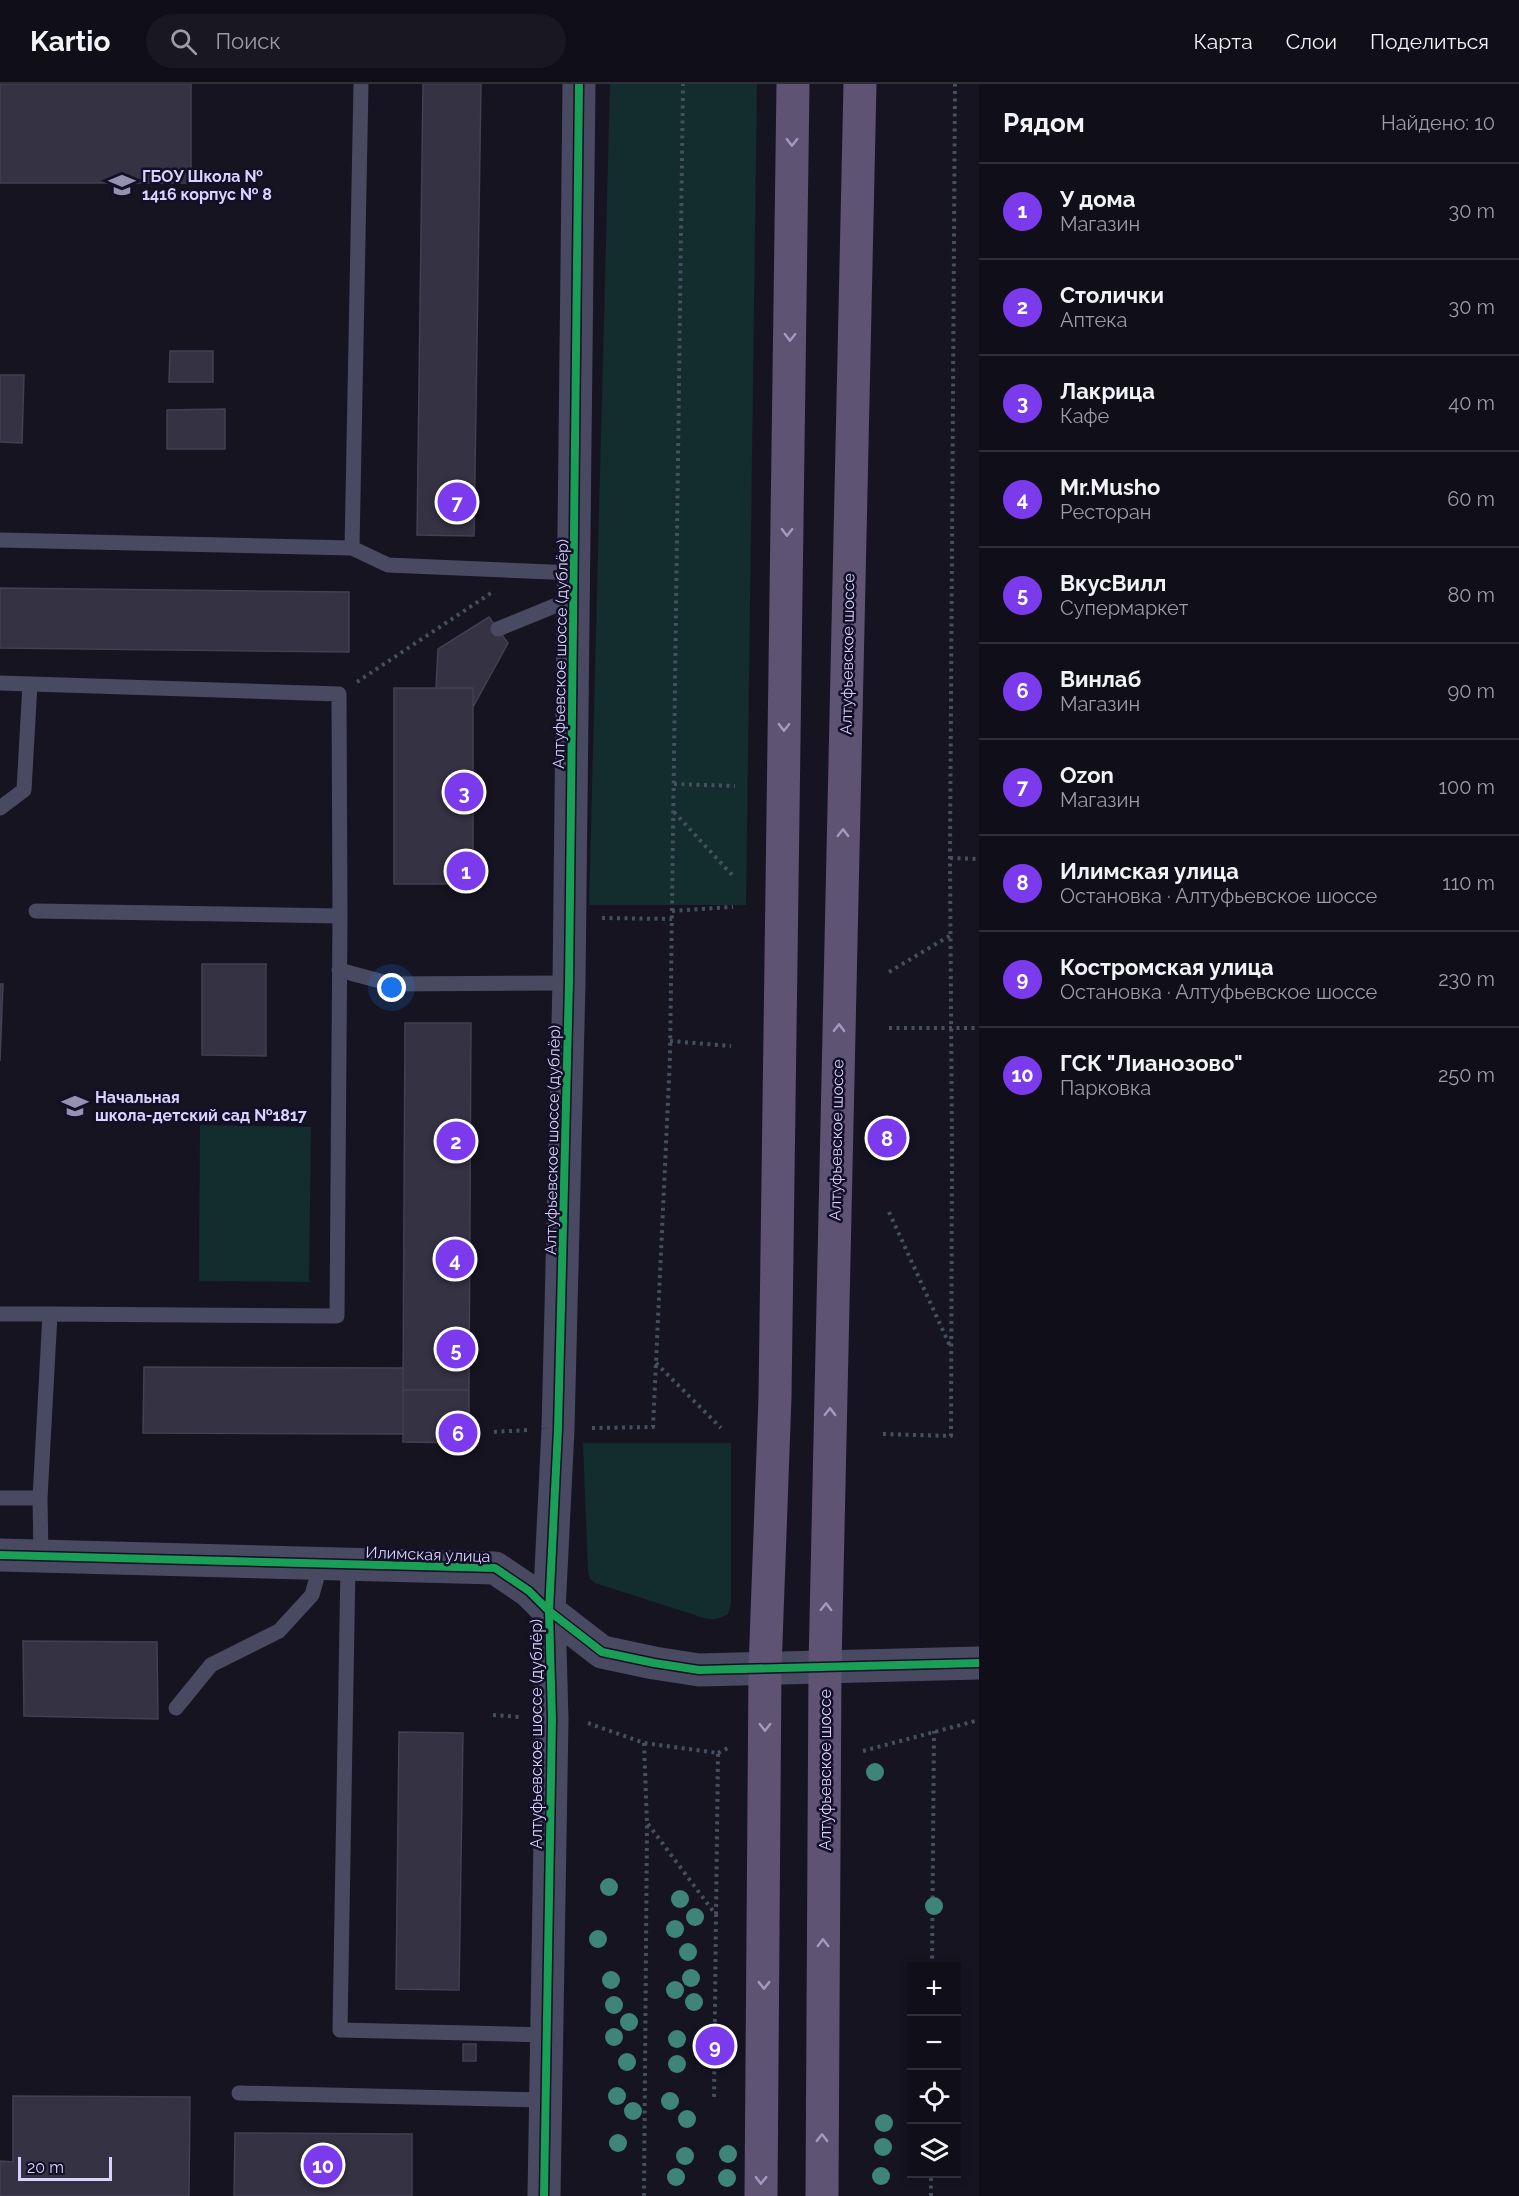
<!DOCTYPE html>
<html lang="ru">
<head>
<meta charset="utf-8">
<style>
	:root { --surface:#100f19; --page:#191822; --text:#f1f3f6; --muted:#9c9ca2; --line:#302f38; --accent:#7c3aed }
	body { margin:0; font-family:Raleway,sans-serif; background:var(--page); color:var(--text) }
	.controls { position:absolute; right:18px; bottom:18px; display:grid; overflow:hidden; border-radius:0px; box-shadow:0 3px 9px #0003 }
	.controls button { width:54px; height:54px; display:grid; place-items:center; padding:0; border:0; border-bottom:2px solid var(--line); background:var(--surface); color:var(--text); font:30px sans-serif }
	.scale { position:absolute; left:18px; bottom:15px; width:94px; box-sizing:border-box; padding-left:6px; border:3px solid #d9d4ff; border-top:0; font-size:16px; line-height:21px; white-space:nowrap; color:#d9d4ff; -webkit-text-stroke:4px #130f26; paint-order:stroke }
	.you { position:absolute; left:392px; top:904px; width:21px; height:21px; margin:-15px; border:4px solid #fff; border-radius:50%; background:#1a73e8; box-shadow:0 0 0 9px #1a73e833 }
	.badge { display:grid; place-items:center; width:39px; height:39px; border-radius:50%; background:var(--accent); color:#fff; font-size:20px; font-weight:700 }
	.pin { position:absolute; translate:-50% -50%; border:3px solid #fff; box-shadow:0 2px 6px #0006 }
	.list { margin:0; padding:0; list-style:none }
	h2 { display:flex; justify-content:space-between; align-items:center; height:78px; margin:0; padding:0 24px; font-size:26px }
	h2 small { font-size:20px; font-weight:400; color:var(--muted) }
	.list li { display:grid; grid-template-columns:39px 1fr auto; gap:18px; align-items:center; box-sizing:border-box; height:96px; padding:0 24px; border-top:2px solid var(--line) }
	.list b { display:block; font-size:22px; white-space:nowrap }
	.list p { margin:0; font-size:20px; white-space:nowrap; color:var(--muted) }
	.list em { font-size:20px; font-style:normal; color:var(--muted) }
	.icon { flex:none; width:33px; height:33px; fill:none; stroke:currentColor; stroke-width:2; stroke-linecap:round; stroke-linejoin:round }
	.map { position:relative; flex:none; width:979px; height:2112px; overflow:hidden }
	header { display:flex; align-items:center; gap:36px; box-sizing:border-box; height:84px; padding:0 30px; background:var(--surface); border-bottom:2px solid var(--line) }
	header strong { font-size:28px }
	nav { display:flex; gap:33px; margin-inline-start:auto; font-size:21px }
	.search { width:420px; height:54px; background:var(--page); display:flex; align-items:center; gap:15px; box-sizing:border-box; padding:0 21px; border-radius:33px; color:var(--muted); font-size:22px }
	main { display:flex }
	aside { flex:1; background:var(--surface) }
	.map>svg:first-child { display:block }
	.green { fill:#132c2d }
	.building { fill:#343243; stroke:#433f54; stroke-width:1.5 }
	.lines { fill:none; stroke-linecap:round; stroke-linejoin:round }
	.path { stroke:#44505f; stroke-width:4; stroke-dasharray:3 4.5; stroke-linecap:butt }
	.service { stroke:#4a4962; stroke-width:15 }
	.tertiary { stroke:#4a4962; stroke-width:33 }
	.primary { stroke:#5e5373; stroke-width:33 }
	.cycleway-casing { stroke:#130f26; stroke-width:11 }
	.cycleway { stroke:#1a9f57; stroke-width:8 }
	.tree { fill:#3e8478 }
	.oneway { stroke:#a29ac0 }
	.labels { text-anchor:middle; stroke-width:5; stroke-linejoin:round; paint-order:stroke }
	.poi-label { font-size:16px; font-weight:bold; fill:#d9d4ff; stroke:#130f26; text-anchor:start }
	.street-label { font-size:16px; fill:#d9d4ff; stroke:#130f26 }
</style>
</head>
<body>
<header>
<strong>Kartio</strong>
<div class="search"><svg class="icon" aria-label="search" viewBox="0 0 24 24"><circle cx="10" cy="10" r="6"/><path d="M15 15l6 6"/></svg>Поиск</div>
<nav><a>Карта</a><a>Слои</a><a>Поделиться</a></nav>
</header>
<main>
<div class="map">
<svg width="979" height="2112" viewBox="0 0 979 2112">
	<rect width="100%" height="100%" fill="#161421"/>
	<!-- green -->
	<path class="green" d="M610 0H757L746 821H589Z
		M200 1041 311 1043 309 1198 199 1197Z
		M583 1359H731V1520L728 1530C720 1535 714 1536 704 1534L595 1499 590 1495 588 1488Z"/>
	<!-- building -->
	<path class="building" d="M0 0H191V99H0Z
		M423 0H481L474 452 417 451Z
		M170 267H213V298H169Z
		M0 291H24L22 359 0 358Z
		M225 325V365H167V326Z
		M0 504 349 508V568L0 564Z
		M489 533 508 559 473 623V604H436L438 565Z
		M394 604H473V800H394Z
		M202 880H266V972L202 971Z
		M0 900H3L0 977Z
		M405 939H471L469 1306H403Z
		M144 1283 403 1284V1350L143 1349Z
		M403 1306H469V1359L403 1358Z
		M23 1557 157 1558 158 1635 24 1632Z
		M399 1648 463 1649 459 1906 396 1905Z
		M463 1960H476V1977H463Z
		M13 2012 190 2013 189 2112H0V2077L13 2078Z
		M235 2049 412 2050V2112H234Z"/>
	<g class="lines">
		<!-- path -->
		<path class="path" d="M357 598 491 509
			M674 700 735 702
			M674 728 734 793
			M950 774 979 775
			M672 827 733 823
			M602 834 672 835
			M889 888 951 851
			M889 944H979
			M670 957 731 962
			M889 1128 950 1262
			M656 1279 721 1344
			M592 1344 653 1343 670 973 683 0
			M494 1348 527 1346
			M883 1350 951 1352 952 1067 950 774 955 0
			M493 1631 520 1633
			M588 1639 644 1659 718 1669 716 1830
			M644 1659 647 1739 644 2112
			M863 1667 979 1636
			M718 1669 730 1663
			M648 1740 716 1831 714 2016
			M932 1882 934 1647
			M931 2112V2090"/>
		<!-- service -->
		<path class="service" d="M0 456 352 464 388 481 575 489
			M352 464 361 0
			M498 545 574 514
			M0 599 339 610 340 832 337 1232 50 1230 40 1414 41 1472
			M0 724 24 706 30 600
			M36 827 340 832
			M339 886 391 900 569 899
			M0 1230H50
			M0 1414H40
			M348 1480 340 1946 547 1951
			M176 1624 211 1581 279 1547 312 1511 321 1479
			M239 2009 545 2016"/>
		<!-- tertiary -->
		<path class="tertiary" d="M0 1471 495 1484 529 1507 549 1527 602 1568 654 1579 699 1586 979 1579
			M544 2112 552 1635 549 1527 558 1345 569 899 579 0"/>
		<!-- primary -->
		<path class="primary" d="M761 2112 765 1585 775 1313 793 0
			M822 2112 825 1582 860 0"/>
		<!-- cycleway casing -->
		<g class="cycleway-casing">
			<path id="cycleway" d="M0 1471 495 1484 529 1507 549 1527 602 1568 654 1579 699 1586 979 1579
				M544 2112 552 1635 549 1527 558 1345 569 899 579 0"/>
		</g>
		<!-- cycleway -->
		<use href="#cycleway" class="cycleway"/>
	</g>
	<!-- trees -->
	<g class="tree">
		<circle cx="875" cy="1688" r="9"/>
		<circle cx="609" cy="1803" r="9"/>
		<circle cx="680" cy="1815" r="9"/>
		<circle cx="934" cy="1822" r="9"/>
		<circle cx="695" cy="1833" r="9"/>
		<circle cx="675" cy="1845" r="9"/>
		<circle cx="598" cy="1855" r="9"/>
		<circle cx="688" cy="1868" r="9"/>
		<circle cx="691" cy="1894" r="9"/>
		<circle cx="611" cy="1896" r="9"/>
		<circle cx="675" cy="1906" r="9"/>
		<circle cx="694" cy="1918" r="9"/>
		<circle cx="614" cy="1921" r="9"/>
		<circle cx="629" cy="1938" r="9"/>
		<circle cx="614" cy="1953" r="9"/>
		<circle cx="677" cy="1955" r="9"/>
		<circle cx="627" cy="1978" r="9"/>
		<circle cx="677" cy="1980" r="9"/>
		<circle cx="617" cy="2012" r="9"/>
		<circle cx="670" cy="2017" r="9"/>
		<circle cx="633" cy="2027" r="9"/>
		<circle cx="687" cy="2035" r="9"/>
		<circle cx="884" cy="2039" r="9"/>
		<circle cx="618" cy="2059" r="9"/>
		<circle cx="883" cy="2063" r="9"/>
		<circle cx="728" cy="2070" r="9"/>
		<circle cx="685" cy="2072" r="9"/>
		<circle cx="881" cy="2092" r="9"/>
		<circle cx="676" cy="2093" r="9"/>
		<circle cx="727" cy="2094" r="9"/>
	</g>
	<!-- one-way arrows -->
	<defs><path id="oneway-chevron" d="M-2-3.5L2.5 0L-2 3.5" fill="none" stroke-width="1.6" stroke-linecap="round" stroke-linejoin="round" transform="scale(1.5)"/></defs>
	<g class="oneway">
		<use href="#oneway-chevron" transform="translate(792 58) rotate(91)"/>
		<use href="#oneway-chevron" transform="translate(790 253) rotate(91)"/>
		<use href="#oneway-chevron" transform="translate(787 448) rotate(91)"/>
		<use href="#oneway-chevron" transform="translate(784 643) rotate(91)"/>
		<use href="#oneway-chevron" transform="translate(843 749) rotate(-89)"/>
		<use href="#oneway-chevron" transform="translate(839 944) rotate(-89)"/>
		<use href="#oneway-chevron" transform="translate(830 1328) rotate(-89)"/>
		<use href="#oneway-chevron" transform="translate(826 1523) rotate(-89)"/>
		<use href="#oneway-chevron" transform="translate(765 1643) rotate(90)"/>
		<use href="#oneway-chevron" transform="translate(823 1859) rotate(-90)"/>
		<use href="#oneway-chevron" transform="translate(764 1901) rotate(90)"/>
		<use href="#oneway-chevron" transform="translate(822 2054) rotate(-90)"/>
		<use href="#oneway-chevron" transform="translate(761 2096) rotate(91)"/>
	</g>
	<!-- icons -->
	<defs>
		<g id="school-bare" transform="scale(2.07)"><path d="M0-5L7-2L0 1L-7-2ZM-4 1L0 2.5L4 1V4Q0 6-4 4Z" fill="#9591b1" stroke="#130f26" stroke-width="2.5" paint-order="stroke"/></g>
	</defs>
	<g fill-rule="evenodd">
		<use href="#school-bare" x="122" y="101"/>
		<use href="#school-bare" x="75" y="1022"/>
	</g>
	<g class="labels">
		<!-- poi labels -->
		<g class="poi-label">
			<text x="142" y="98">ГБОУ Школа №<tspan x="142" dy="18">1416 корпус № 8</tspan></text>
			<text x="95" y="1019">Начальная<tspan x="95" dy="18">школа-детский сад №1817</tspan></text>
		</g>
		<!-- street labels -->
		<g class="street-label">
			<text transform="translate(560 570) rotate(-89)" y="6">Алтуфьевское шоссе (дублёр)</text>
			<text transform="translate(847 570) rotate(-89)" y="6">Алтуфьевское шоссе</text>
			<text transform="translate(552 1056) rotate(-89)" y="6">Алтуфьевское шоссе (дублёр)</text>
			<text transform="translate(836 1056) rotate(-89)" y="6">Алтуфьевское шоссе</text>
			<text transform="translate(428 1470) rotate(2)" y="6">Илимская улица</text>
			<text transform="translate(536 1650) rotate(-90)" y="6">Алтуфьевское шоссе (дублёр)</text>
			<text transform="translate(825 1686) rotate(-90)" y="6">Алтуфьевское шоссе</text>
		</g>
	</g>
</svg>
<div class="controls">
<button>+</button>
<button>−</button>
<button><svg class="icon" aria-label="locate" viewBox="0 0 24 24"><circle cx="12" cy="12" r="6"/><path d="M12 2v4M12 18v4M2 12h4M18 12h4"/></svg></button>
<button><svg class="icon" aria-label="layers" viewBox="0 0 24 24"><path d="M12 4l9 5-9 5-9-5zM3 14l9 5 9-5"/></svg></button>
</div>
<div class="scale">20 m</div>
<div class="you"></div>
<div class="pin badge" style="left:466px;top:787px">1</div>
<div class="pin badge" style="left:456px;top:1057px">2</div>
<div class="pin badge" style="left:464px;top:708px">3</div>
<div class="pin badge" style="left:455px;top:1175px">4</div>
<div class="pin badge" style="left:456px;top:1265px">5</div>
<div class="pin badge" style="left:458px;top:1349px">6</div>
<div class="pin badge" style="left:457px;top:418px">7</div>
<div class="pin badge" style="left:887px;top:1054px">8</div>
<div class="pin badge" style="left:715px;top:1962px">9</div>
<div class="pin badge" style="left:323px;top:2081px">10</div>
</div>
<aside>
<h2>Рядом<small>Найдено: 10</small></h2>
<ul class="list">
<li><span class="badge">1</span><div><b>У дома</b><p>Магазин</p></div><em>30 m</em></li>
<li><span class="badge">2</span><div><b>Столички</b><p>Аптека</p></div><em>30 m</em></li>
<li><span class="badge">3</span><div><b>Лакрица</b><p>Кафе</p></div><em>40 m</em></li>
<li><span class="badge">4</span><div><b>Mr.Musho</b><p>Ресторан</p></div><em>60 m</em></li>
<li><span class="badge">5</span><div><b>ВкусВилл</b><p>Супермаркет</p></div><em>80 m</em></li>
<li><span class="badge">6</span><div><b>Винлаб</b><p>Магазин</p></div><em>90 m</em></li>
<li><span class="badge">7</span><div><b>Ozon</b><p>Магазин</p></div><em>100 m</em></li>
<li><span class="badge">8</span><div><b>Илимская улица</b><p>Остановка · Алтуфьевское шоссе</p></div><em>110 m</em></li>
<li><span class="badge">9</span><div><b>Костромская улица</b><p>Остановка · Алтуфьевское шоссе</p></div><em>230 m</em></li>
<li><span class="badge">10</span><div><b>ГСК &quot;Лианозово&quot;</b><p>Парковка</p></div><em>250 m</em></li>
</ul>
</aside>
</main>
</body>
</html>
